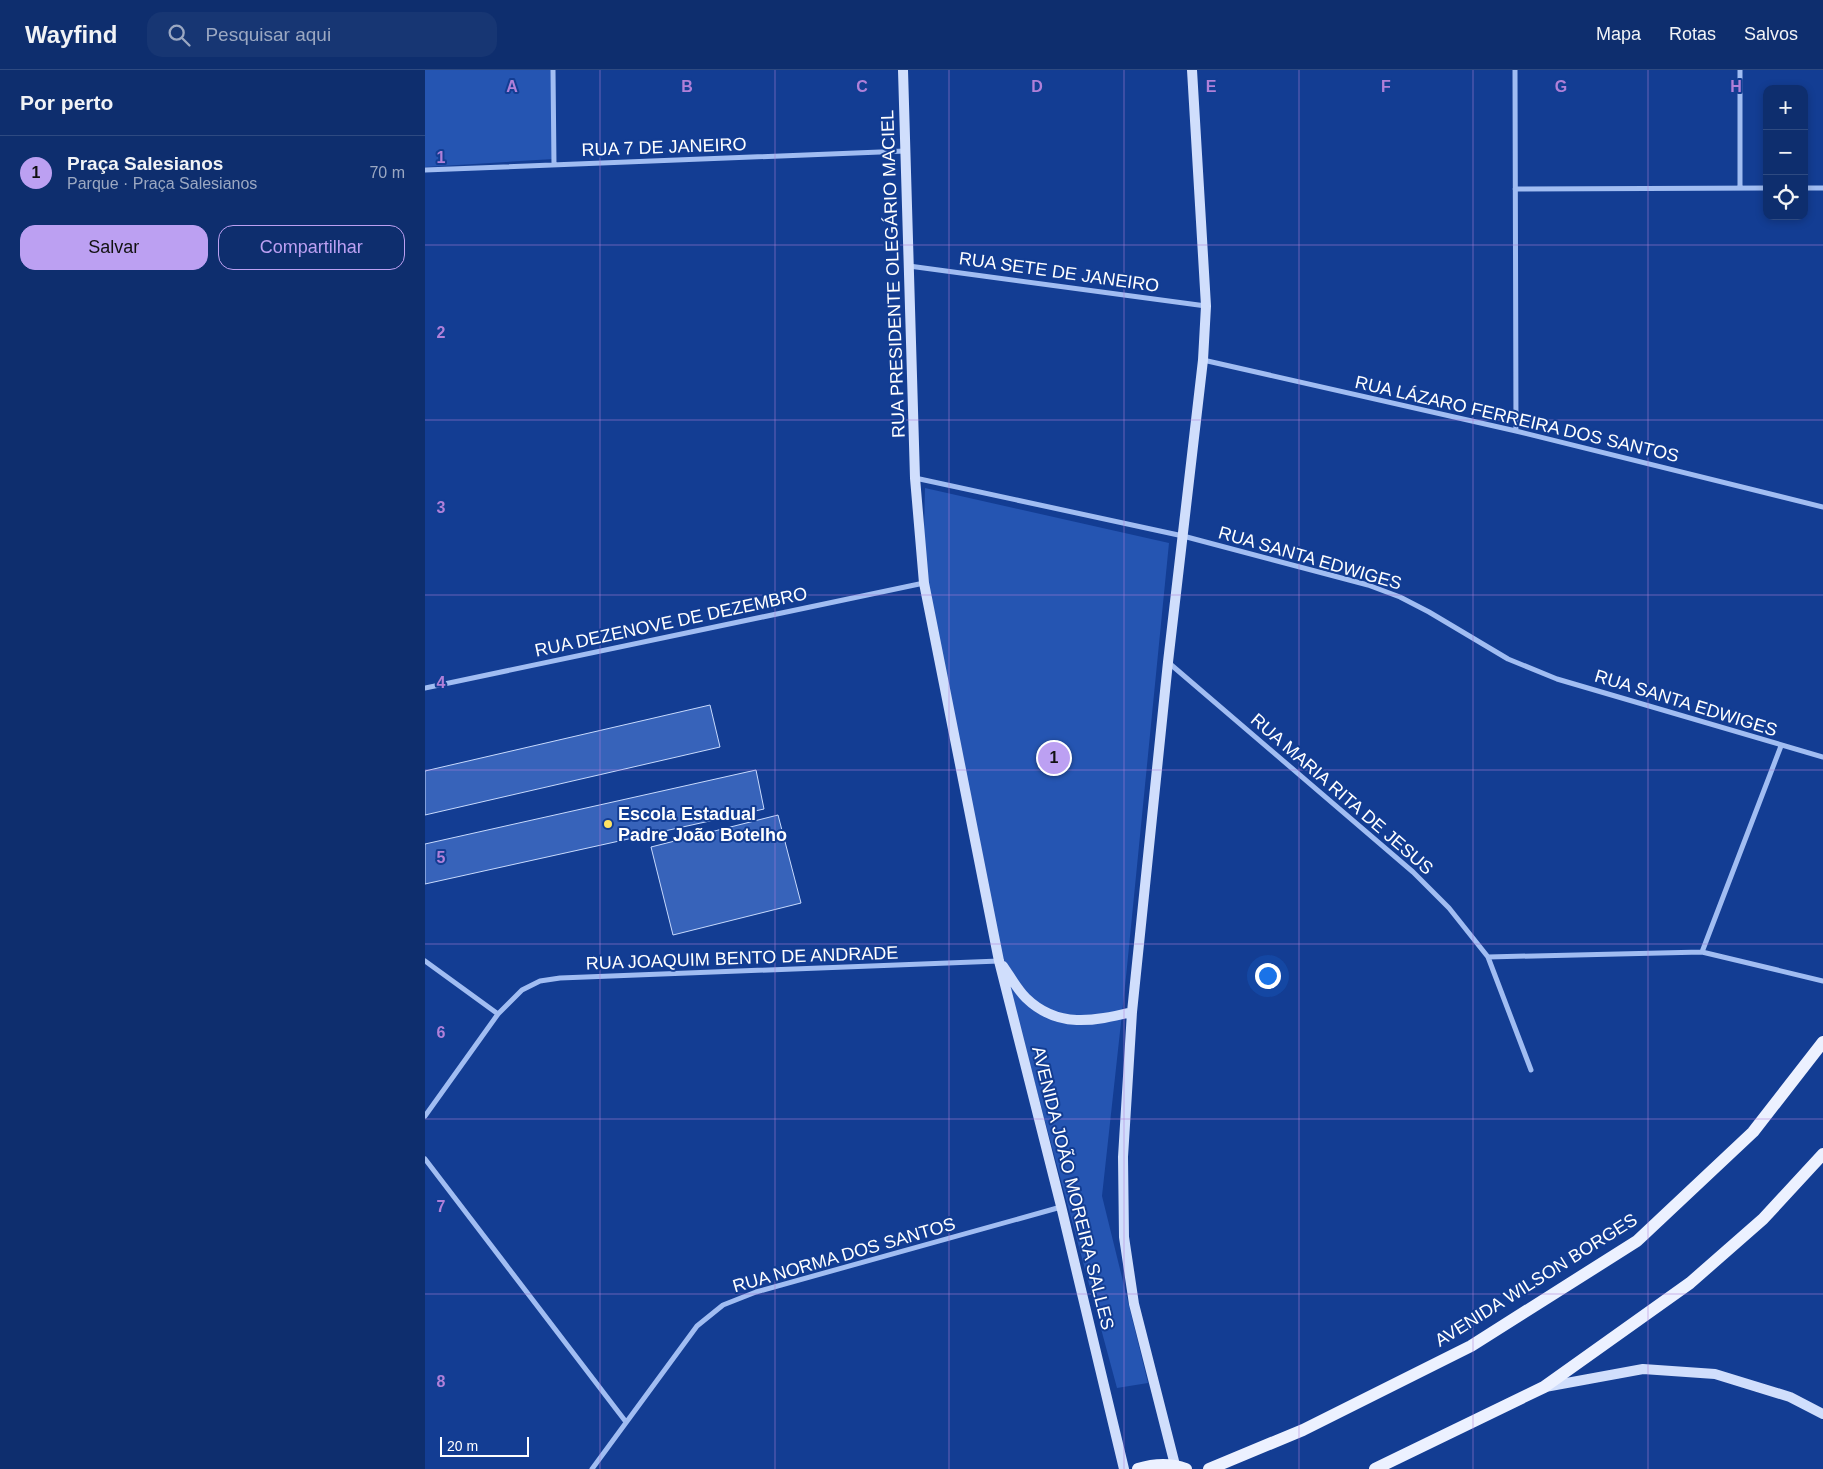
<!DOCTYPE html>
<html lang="pt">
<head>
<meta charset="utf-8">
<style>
	:root { --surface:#0e2e6e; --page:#173673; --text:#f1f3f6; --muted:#9ba8c2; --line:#2e4a81; --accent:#bca0f2 }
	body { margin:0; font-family:Arial,sans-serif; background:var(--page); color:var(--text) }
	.controls { position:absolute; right:15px; top:15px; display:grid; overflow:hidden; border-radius:10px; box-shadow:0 2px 8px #0003 }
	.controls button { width:45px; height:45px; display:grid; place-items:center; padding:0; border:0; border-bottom:1px solid var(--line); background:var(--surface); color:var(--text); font:25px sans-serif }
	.scale { position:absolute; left:15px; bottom:12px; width:89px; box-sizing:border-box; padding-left:5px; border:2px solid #fff; border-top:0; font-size:14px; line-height:18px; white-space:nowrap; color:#fff; -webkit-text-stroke:4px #133d93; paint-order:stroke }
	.you { position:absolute; left:842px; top:905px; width:18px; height:18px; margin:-12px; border:4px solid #fff; border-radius:50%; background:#1a73e8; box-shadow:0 0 0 8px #1a73e833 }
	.badge { display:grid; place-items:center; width:32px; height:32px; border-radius:50%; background:var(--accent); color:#111; font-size:16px; font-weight:700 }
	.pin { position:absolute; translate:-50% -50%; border:2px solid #fff; box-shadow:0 1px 5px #0006 }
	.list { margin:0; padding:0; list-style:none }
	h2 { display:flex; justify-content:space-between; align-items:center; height:65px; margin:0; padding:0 20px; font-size:21px }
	h2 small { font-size:16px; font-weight:400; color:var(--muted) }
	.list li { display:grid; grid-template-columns:32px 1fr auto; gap:15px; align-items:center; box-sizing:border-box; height:75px; padding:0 20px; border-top:1px solid var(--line) }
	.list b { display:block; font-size:19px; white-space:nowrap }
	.list p { margin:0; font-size:16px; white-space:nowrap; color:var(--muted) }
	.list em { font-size:16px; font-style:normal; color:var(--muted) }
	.actions { display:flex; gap:10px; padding:15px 20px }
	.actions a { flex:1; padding:11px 0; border:1px solid var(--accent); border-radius:15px; text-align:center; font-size:18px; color:var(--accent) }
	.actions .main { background:var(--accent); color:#111 }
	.icon { flex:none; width:28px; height:28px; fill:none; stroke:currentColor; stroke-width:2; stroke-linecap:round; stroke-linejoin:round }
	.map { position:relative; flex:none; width:1398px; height:1399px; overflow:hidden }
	header { display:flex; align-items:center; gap:30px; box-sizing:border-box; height:70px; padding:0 25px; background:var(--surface); border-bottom:1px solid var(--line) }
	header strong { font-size:24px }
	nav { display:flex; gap:28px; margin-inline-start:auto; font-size:18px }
	.search { width:350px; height:45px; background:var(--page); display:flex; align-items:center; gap:12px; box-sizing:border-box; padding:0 18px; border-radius:15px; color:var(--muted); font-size:19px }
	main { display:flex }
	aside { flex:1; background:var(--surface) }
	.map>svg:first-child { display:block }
	.green { fill:#2555b2 }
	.building { fill:#3763ba; stroke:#c8dafd }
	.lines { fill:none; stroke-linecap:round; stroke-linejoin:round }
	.street { stroke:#a1bdf2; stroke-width:5 }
	.secondary { stroke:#d0defc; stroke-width:10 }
	.primary { stroke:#ecf1ff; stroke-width:12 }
	.grid { fill:none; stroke:#b080d9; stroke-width:1; stroke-opacity:0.55 }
	.poi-dot { fill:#ffe362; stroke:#133d93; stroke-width:2 }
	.labels { text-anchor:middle; stroke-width:4; stroke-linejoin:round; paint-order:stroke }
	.street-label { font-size:18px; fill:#fff; stroke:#133d93 }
	.poi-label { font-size:18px; font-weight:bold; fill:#fff; stroke:#133d93; text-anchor:start }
	.grid-label { font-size:16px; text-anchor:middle; font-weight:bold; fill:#b080d9; stroke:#133d93; stroke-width:4; stroke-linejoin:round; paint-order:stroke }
</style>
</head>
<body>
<header>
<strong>Wayfind</strong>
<div class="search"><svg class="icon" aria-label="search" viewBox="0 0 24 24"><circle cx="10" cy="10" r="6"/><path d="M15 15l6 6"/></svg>Pesquisar aqui</div>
<nav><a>Mapa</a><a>Rotas</a><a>Salvos</a></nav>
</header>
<main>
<aside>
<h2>Por perto<small></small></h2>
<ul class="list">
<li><span class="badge">1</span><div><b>Praça Salesianos</b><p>Parque · Praça Salesianos</p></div><em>70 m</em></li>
</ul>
<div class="actions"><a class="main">Salvar</a><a>Compartilhar</a></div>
</aside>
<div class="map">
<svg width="1398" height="1399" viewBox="0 0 1398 1399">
	<rect width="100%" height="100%" fill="#133d93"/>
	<!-- green -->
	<path class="green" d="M0 0H126L128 89 0 97Z
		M500 418 744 473 701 907 677 1126 723 1313 692 1318 572 873 498 502Z"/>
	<!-- building -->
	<path class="building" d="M285 635 295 677 0 745V701Z
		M331 700 339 739 0 814V774Z
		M353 745 376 833 248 865 226 777Z"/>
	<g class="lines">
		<!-- street -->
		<path class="street" d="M128 0 129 95
			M1090 0 1091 361
			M1315 0V118
			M0 100 480 81
			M1379 118H1398
			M1090 119 1342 118
			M484 196 781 236
			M778 290 1091 361 1398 437
			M490 408 758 466 943 515 975 527 1004 542 1083 589 1132 609 1398 687
			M744 593 988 802 1024 838 1063 887 1277 882 1398 911
			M0 618 499 513
			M1277 882 1356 676
			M1063 887 1106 1000
			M0 891 73 944
			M0 1046 73 944 97 920 115 911 135 908 574 891
			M0 1089 201 1352
			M167 1399 272 1256 298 1235 331 1222 636 1137"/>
		<!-- secondary -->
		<path class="secondary" d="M478 0 490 408 499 513 574 891 636 1136 699 1399
			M578 896C585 906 592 919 601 928 633 959 669 951 707 942
			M1120 1317 1218 1299 1290 1304 1365 1327 1398 1344
			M750 1395 709 1234 699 1167 698 1087 707 942 743 592 778 290 781 236 767 0"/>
		<!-- primary -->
		<path class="primary" d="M713 1399C729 1394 745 1393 761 1399
			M784 1399 878 1360 1046 1276 1212 1171 1328 1062 1398 972
			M950 1399 1119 1317 1265 1213 1338 1149 1398 1084"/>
	</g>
	<!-- grid -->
	<path class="grid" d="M175 0V1399M350 0V1399M524 0V1399M699 0V1399M874 0V1399M1048 0V1399M1223 0V1399M0 175H1398M0 350H1398M0 525H1398M0 700H1398M0 874H1398M0 1049H1398M0 1224H1398"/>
	<!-- markers -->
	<circle class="poi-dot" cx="183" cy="754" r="5"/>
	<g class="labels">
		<!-- street labels -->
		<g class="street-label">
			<text transform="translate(239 77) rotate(-2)" y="6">RUA 7 DE JANEIRO</text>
			<text transform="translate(634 202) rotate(8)" y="6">RUA SETE DE JANEIRO</text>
			<text transform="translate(468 204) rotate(-92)" y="6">RUA PRESIDENTE OLEGÁRIO MACIEL</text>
			<text transform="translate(1092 349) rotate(13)" y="6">RUA LÁZARO FERREIRA DOS SANTOS</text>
			<text transform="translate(885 488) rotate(16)" y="6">RUA SANTA EDWIGES</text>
			<text transform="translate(246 552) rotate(-12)" y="6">RUA DEZENOVE DE DEZEMBRO</text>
			<text transform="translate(1261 633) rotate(17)" y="6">RUA SANTA EDWIGES</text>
			<text transform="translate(917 724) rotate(41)" y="6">RUA MARIA RITA DE JESUS</text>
			<text transform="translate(317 888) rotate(-2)" y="6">RUA JOAQUIM BENTO DE ANDRADE</text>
			<text transform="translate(648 1118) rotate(76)" y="6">AVENIDA JOÃO MOREIRA SALLES</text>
			<text transform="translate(419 1185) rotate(-16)" y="6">RUA NORMA DOS SANTOS</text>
			<text transform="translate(1111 1210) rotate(-32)" y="6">AVENIDA WILSON BORGES</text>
		</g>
		<!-- poi labels -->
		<g class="poi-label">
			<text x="193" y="750">Escola Estadual<tspan x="193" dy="21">Padre João Botelho</tspan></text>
		</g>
	</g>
	<g class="grid-label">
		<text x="87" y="22">A</text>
		<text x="262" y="22">B</text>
		<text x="437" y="22">C</text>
		<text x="612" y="22">D</text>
		<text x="786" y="22">E</text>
		<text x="961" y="22">F</text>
		<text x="1136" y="22">G</text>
		<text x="1311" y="22">H</text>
		<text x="16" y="93">1</text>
		<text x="16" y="268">2</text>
		<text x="16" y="443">3</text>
		<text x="16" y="618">4</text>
		<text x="16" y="793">5</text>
		<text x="16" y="968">6</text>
		<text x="16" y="1142">7</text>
		<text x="16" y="1317">8</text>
	</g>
</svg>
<div class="controls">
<button>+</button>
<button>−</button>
<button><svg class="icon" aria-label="locate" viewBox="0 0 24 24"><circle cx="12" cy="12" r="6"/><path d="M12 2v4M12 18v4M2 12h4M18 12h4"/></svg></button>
</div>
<div class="scale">20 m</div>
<div class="you"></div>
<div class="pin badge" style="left:629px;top:688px">1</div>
</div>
</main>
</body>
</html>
